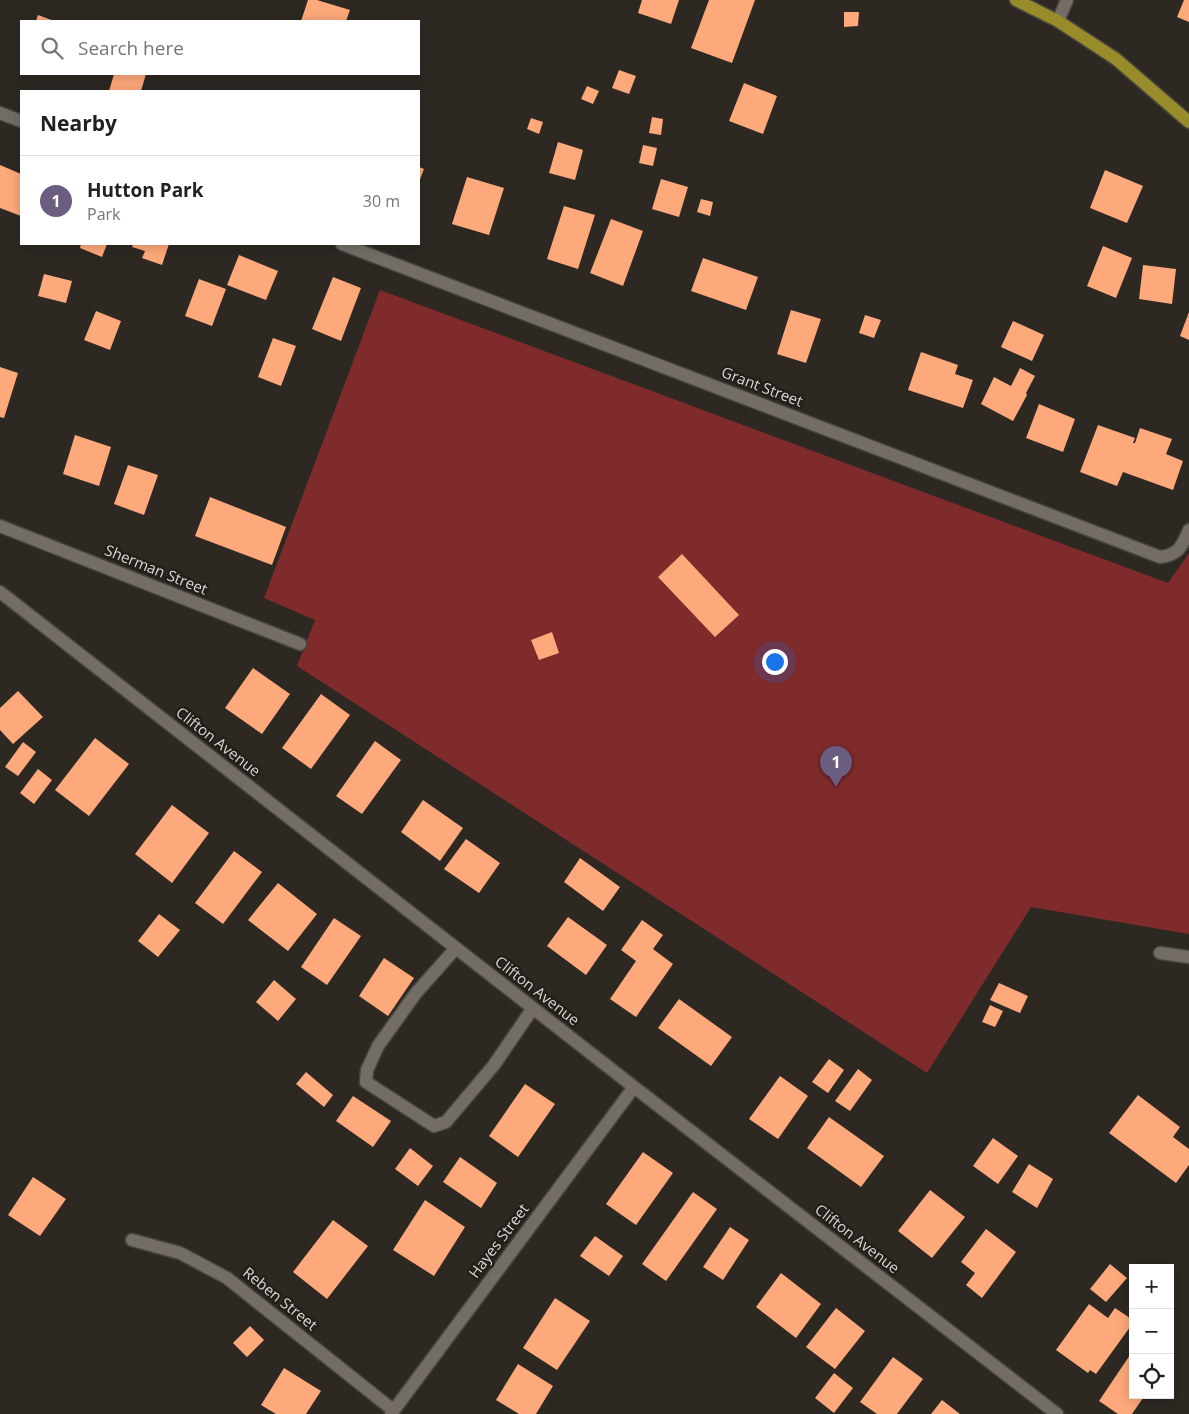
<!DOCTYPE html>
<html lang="en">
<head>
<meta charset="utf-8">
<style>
	:root { --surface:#fff; --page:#f6f6f6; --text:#202124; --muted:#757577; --line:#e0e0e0; --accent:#6b5d7f }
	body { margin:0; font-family:"Open Sans",sans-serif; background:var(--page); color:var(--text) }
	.controls { position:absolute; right:15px; bottom:15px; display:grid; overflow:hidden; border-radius:0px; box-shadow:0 2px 12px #0003 }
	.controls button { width:45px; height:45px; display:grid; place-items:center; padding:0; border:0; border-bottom:1px solid var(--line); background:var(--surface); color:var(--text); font:25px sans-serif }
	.you { position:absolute; left:774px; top:661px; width:18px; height:18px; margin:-12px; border:4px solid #fff; border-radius:50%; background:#1a73e8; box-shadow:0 0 0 8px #1a73e833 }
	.badge { display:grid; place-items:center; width:32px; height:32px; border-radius:50%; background:var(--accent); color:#fff; font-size:16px; font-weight:700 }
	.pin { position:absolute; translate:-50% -41px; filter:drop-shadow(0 1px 2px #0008) }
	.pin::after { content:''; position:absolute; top:26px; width:18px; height:15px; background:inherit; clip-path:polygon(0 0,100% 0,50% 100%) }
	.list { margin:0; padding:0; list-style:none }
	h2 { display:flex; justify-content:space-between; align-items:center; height:65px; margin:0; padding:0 20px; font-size:21px }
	h2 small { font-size:16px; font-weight:400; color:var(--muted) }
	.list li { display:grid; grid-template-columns:32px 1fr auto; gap:15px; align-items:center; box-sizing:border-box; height:90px; padding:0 20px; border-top:1px solid var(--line) }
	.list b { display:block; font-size:19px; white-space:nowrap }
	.list p { margin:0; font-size:16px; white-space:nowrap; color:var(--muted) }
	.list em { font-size:16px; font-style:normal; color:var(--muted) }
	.icon { flex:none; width:28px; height:28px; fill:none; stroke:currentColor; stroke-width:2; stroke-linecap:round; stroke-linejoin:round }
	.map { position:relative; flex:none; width:1189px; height:1414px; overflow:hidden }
	.search { position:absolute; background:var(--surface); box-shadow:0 2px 12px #0003; left:20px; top:20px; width:400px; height:55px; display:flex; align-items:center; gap:12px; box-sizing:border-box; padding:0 18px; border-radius:0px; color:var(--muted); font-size:19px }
	.panel { position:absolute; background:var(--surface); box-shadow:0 2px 12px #0003; left:20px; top:90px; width:400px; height:155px; border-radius:0px }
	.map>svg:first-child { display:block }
	.green { fill:#7f2b2c }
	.building { fill:#fea97b }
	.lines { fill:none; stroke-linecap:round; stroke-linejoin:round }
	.minor-casing { stroke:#484540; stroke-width:15 }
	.major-casing { stroke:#484540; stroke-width:15 }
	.minor { stroke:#736d66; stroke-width:12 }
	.major { stroke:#988b29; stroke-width:12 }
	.labels { text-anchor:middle; stroke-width:5; stroke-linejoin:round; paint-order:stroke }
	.street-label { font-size:15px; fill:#dbd8d4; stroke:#231f19 }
</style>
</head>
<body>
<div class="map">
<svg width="1189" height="1414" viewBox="0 0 1189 1414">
	<rect width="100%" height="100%" fill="#2d2822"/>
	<!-- green -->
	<path class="green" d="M380 290 1168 583 1189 553V934L1031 907 927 1073 297 666 315 620 264 598Z"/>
	<!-- building -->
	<path class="building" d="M308 0H317L350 10 346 21H301Z
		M642 0H679L671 24 638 13Z
		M709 0H755L732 63 691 48Z
		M1184 0H1189V22L1177 17Z
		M844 12H859L858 26 844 27Z
		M38 15 54 21H36Z
		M619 70 636 76 629 94 612 88Z
		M114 74H146L141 91H109Z
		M744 83 777 96 763 134 729 121Z
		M587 86 599 91 593 104 581 99Z
		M652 117 663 119 661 135 649 133Z
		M531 118 543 122 539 134 527 129Z
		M558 142 583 150 575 180 549 173Z
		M643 145 657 148 653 166 639 163Z
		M0 165 21 174V216L0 208Z
		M419 167 424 169 419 182Z
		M1105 170 1143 186 1127 223 1090 208Z
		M467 177 504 188 489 235 452 224Z
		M661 179 688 187 679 217 652 209Z
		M701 199 713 202 710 216 697 212Z
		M564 206 595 215 578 269 547 259Z
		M611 219 643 231 623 286 590 273Z
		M81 244H107L102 257 80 248Z
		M133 244H169L162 265 142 258 145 251 132 247Z
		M1103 246 1132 258 1116 298 1087 286Z
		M239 255 278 271 266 300 227 285Z
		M703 258 758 277 746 310 691 291Z
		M1143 265 1176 269 1172 304 1139 299Z
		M44 274 72 281 66 303 38 296Z
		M333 277 361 288 341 341 312 329Z
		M199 279 226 289 212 326 185 316Z
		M791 310 821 319 806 363 777 354Z
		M96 311 121 321 110 350 84 340Z
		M1189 312V340L1180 336Z
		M865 315 881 320 874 338 859 333Z
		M1013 321 1044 335 1032 361 1001 347Z
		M273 338 296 346 281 386 258 377Z
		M921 352 958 365 955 374 973 380 963 408 908 390Z
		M0 367 18 373 4 418 0 417Z
		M1020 368 1035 376 1026 393 1027 395 1013 421 981 404 994 377 1011 386Z
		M1039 404 1075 419 1063 452 1026 438Z
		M1098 425 1135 438 1133 443H1135L1140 428 1172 439 1166 454 1183 461 1173 490 1123 472 1117 486 1080 472Z
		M75 435 111 447 99 486 63 474Z
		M128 465 158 475 144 515 114 504Z
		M210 497 286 527 272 565 195 536Z
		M682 554 739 615 715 637 658 577Z
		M552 632 559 653 539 660 531 640Z
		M253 668 290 694 262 734 225 708Z
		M18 691 43 717 13 744 0 730V708Z
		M321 694 350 715 311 769 282 748Z
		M95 738 129 764 89 816 55 790Z
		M375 741 401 760 362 814 336 796Z
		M23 742 36 752 18 776 5 767Z
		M38 769 52 780 34 804 20 793Z
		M423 800 463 828 440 861 401 832Z
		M172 805 209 833 172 883 135 854Z
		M466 839 500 863 479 893 444 869Z
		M234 851 262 872 223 924 195 903Z
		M580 858 620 887 603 911 564 882Z
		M278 883 317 914 288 951 248 920Z
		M159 914 180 930 158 957 138 941Z
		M568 917 607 945 586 975 547 946Z
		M334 918 361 936 327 985 301 967Z
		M642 920 663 935 653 949 673 964 636 1017 610 999 636 961 621 950Z
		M384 958 414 978 388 1016 359 996Z
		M274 980 296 999 278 1021 256 1002Z
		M999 983 1028 996 1020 1013 990 1000Z
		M679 999 732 1037 711 1066 658 1028Z
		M990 1005 1003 1011 995 1027 982 1022Z
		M829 1059 844 1070 828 1093 812 1082Z
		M858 1069 872 1080 850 1111 835 1101Z
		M306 1072 333 1095 324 1107 296 1084Z
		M780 1076 808 1096 778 1139 749 1119Z
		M525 1084 555 1104 518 1157 489 1136Z
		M1138 1095 1180 1127 1173 1137 1189 1149V1165L1176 1183 1109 1133Z
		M353 1096 391 1121 373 1147 336 1121Z
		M829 1117 884 1156 861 1187 807 1148Z
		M993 1138 1018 1156 998 1184 973 1166Z
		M410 1148 433 1166 418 1186 395 1169Z
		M643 1152 673 1173 636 1225 606 1204Z
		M460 1157 497 1183 481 1208 443 1182Z
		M1029 1164 1053 1179 1037 1208 1012 1192Z
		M33 1177 66 1199 40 1236 8 1215Z
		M930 1190 965 1217 932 1258 898 1231Z
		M693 1192 717 1209 666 1281 642 1264Z
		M425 1200 465 1227 434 1276 393 1250Z
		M333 1220 368 1246 327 1299 293 1272Z
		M730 1227 749 1240 723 1280 703 1267Z
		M986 1229 1016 1252 982 1298 966 1285 975 1273 961 1262Z
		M595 1236 623 1256 609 1276 580 1256Z
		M1110 1264 1127 1278 1106 1302 1090 1289Z
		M781 1273 821 1304 796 1338 756 1307Z
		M555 1298 590 1321 557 1370 523 1348Z
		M1089 1304 1108 1318 1115 1308 1133 1320V1323L1096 1374 1090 1370 1088 1373 1056 1350Z
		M836 1308 865 1331 835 1369 806 1347Z
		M250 1326 264 1340 247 1357 233 1343Z
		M1130 1355 1133 1356V1395H1145L1132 1414H1118L1099 1401Z
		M893 1357 923 1379 897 1414H877L860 1402Z
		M518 1364 553 1386 536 1414H519L496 1400Z
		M284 1368 321 1391 306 1414H276L261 1405Z
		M834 1373 853 1388 834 1413 815 1398Z
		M942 1400 960 1414H931Z"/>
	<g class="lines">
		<!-- minor casing -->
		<g class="minor-casing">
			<path id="minor" d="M1058 21 1067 0
				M0 113 21 121
				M342 244 1160 557C1179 555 1182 546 1189 530
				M0 526 300 644
				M0 592 634 1087 1057 1414
				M456 948 416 993 378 1046 367 1070 366 1082 434 1126 446 1122 494 1065 533 1008
				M1160 953 1189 957
				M132 1240 180 1253 227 1278 393 1410
				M391 1414 634 1087"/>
		</g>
		<!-- major casing -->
		<g class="major-casing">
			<path id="major" d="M1016 0 1058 21 1116 59 1189 122"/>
		</g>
		<!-- minor -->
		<use href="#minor" class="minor"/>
		<!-- major -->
		<use href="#major" class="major"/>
	</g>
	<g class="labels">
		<!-- street labels -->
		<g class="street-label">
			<text transform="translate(762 387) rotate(21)" y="5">Grant Street</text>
			<text transform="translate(156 570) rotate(22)" y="5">Sherman Street</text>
			<text transform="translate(218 742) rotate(38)" y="5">Clifton Avenue</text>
			<text transform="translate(537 991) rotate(38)" y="5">Clifton Avenue</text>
			<text transform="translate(857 1239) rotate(38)" y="5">Clifton Avenue</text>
			<text transform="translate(499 1241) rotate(-53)" y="5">Hayes Street</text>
			<text transform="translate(280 1299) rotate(39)" y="5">Reben Street</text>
		</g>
	</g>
</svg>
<div class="controls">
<button>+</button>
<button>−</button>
<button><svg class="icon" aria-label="locate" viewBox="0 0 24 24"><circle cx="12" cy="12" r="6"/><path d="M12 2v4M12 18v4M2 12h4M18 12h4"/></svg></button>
</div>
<div class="you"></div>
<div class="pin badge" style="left:836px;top:787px">1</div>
<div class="search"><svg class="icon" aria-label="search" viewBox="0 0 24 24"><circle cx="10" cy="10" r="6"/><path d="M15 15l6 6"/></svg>Search here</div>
<section class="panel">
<h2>Nearby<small></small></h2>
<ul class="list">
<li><span class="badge">1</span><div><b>Hutton Park</b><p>Park</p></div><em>30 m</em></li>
</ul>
</section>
</div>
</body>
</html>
